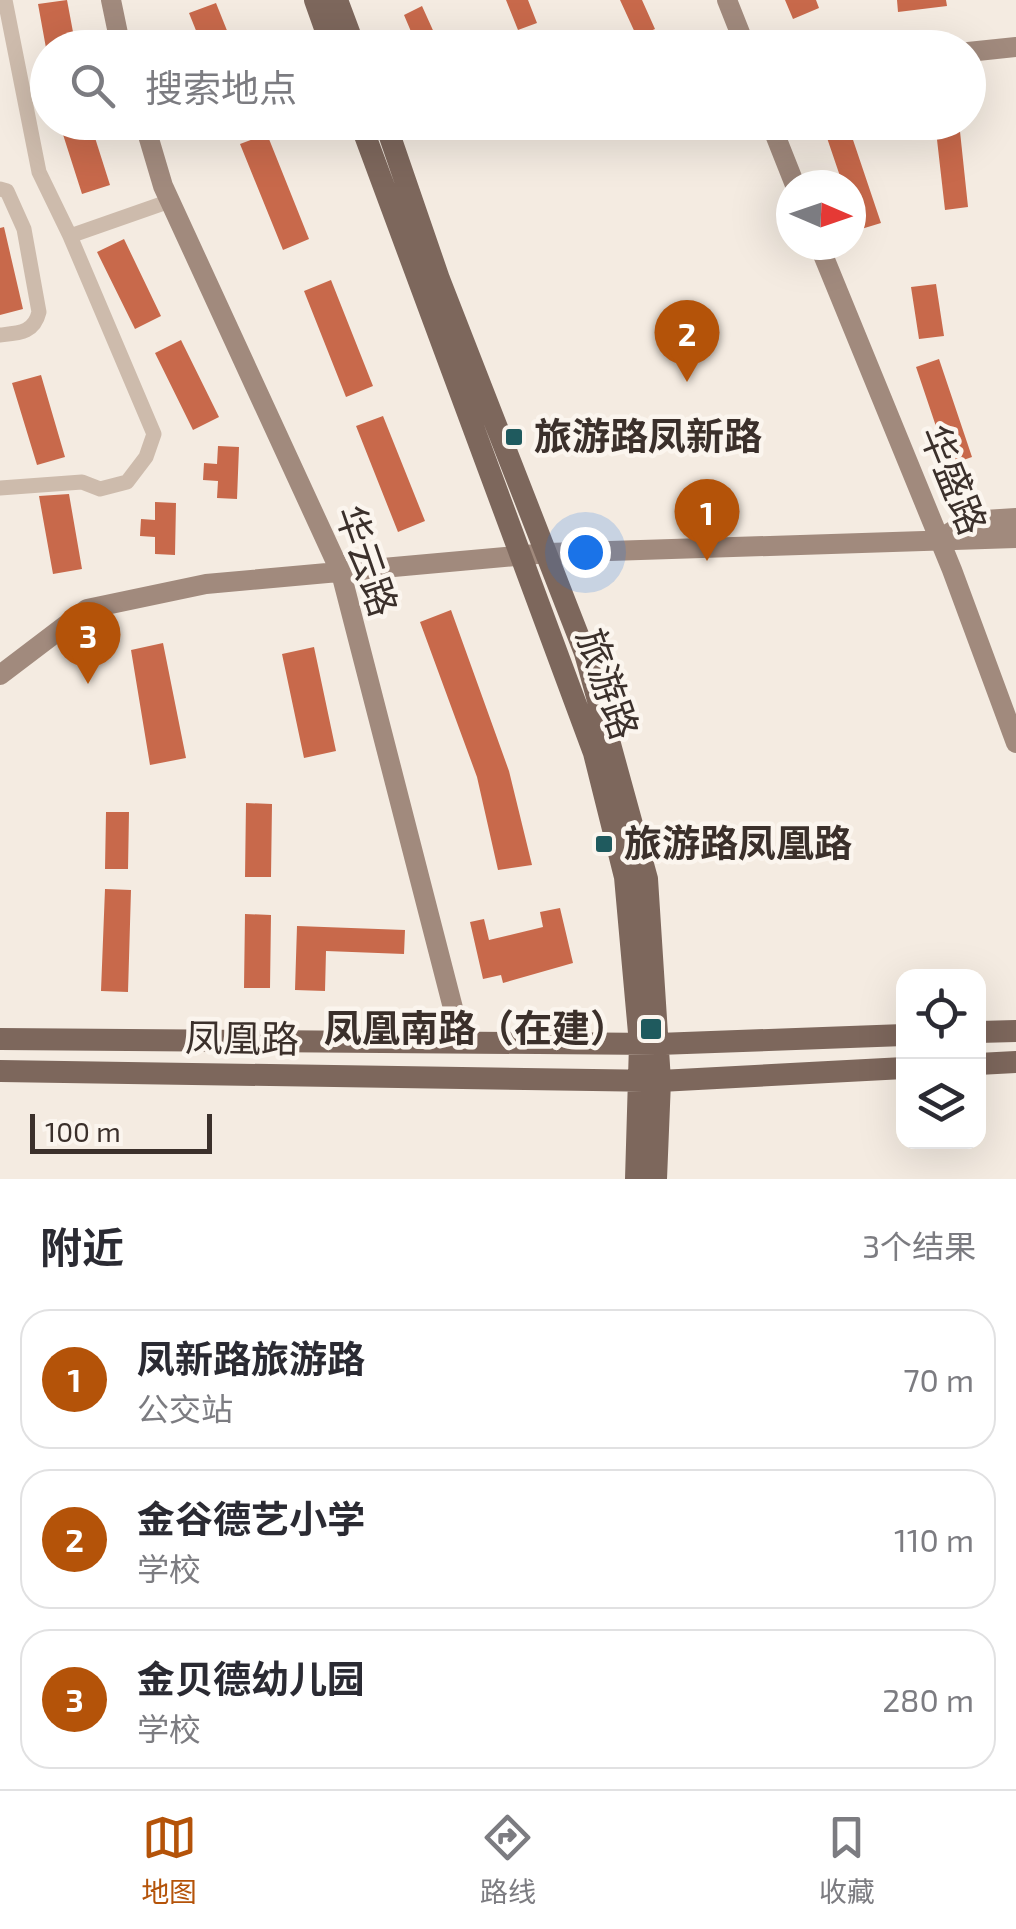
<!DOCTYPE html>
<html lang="zh">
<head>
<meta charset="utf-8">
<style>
	:root { --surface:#fff; --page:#f7f7f7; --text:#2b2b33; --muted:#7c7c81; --line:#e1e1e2; --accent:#b45309 }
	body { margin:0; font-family:"Exo 2","Noto Sans SC",sans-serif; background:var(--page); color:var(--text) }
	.controls { position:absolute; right:30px; bottom:30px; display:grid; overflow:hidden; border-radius:20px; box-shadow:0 10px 40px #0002 }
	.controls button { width:90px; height:90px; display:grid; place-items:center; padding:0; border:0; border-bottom:2px solid var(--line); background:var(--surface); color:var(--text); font:50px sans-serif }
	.compass { position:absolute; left:776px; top:170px; width:90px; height:90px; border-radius:50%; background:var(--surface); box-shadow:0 10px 40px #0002; rotate:92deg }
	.scale { position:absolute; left:30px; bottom:25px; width:182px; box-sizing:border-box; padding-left:10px; border:5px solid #3b302b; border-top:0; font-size:28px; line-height:35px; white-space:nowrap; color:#3b302b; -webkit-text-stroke:8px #fbf5ee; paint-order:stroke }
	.you { position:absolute; left:585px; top:552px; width:35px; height:35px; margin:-25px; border:8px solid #fff; border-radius:50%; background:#1a73e8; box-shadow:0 0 0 15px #1a73e833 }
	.badge { display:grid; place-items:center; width:65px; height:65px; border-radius:50%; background:var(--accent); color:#fff; font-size:32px; font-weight:700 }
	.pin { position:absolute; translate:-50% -82px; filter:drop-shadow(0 2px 5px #0008) }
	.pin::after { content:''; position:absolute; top:52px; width:35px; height:30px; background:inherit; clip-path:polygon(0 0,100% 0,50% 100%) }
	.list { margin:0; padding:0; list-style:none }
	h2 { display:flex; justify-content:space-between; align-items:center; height:130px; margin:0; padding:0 40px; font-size:42px }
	h2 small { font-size:32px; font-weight:400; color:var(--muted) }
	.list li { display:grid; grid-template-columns:65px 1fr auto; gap:30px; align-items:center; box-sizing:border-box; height:140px; margin:0 20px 20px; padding:0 20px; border:2px solid var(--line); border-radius:30px }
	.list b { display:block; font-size:38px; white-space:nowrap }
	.list p { margin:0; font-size:32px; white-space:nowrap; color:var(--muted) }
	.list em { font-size:32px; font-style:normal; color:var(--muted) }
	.icon { flex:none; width:55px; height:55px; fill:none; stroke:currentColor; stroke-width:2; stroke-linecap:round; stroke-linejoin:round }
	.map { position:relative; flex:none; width:1016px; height:1179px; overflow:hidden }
	.search { position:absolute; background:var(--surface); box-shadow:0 10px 40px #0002; left:30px; right:30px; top:30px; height:110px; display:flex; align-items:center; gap:25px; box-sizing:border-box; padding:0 35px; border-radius:55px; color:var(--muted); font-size:38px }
	.sheet { height:610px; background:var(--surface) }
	nav { display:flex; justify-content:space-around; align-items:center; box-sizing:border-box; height:140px; border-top:2px solid var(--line); background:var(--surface); font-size:28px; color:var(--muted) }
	nav a { display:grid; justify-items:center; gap:5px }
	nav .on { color:var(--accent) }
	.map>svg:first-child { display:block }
	.building { fill:#c8694b }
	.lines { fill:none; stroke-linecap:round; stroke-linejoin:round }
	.street { stroke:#cdbbac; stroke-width:15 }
	.secondary { stroke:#a18a7d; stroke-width:20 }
	.primary { stroke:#7d675c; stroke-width:22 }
	.poi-dot { fill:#1f5a5e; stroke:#fbf5ee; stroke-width:4 }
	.labels { text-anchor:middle; stroke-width:9; stroke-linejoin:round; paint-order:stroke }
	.poi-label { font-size:38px; font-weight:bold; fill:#3b302b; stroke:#fbf5ee; text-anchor:start }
	.street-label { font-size:38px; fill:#3b302b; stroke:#fbf5ee }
</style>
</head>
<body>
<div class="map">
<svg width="1016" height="1179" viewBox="0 0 1016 1179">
	<rect width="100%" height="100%" fill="#f4ebe1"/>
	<!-- building -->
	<path class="building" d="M67 0 76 48H46L38 4Z
		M506 0H528L537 23 518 30Z
		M620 0H642L655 29 637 37Z
		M785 0H816L819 8 793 19Z
		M897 0H946L947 6 898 12Z
		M216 3 234 48H203L189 13Z
		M422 6 441 48H418L404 15Z
		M59 122H90L110 185 82 194Z
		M935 122H959L968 207 945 210Z
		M848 125 881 223 858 230 851 210V185H843L825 132Z
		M267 134 309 239 283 250 240 144Z
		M4 227 23 309 0 315V228Z
		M124 239 161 316 135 329 97 252Z
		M331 280 373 386 346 397 304 291Z
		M936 284 944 336 919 339 911 287Z
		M181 340 219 417 193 430 155 353Z
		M939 359 972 457 949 465 916 367Z
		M41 375 65 457 37 465 12 383Z
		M383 416 425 521 398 532 356 426Z
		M218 446 239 447 237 499 217 498 218 481 203 480 204 463 217 464Z
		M69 494 82 569 53 574 39 496Z
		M155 502 176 503 175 555 155 554V537L140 536 141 519 155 520Z
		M451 610 509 771 532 865 498 870 477 777 420 622Z
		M163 643 186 758 150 765 131 650Z
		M314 647 336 751 304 758 282 654Z
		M246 803 272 804 271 877H245Z
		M106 812H129L128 869H105Z
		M105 889 131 890 128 992 101 991Z
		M560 908 573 963 503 983 501 975 483 979 470 922 484 919 489 940 543 927 540 912Z
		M245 914 271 915 270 988H244Z
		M297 926 405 930 404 954 326 951 325 991 295 990Z"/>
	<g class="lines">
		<!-- street -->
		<path class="street" d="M5 0 39 172 70 236 170 201
			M0 189 7 191 24 229 39 312C34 333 19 333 0 335
			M0 488 82 482 100 489 127 482 146 457 154 434 70 236"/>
		<!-- secondary -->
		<path class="secondary" d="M111 0 121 48
			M727 0 746 48
			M968 52 1016 47
			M144 122 163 186 341 573 462 1043
			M770 122 795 185
			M819 245 952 570 1016 743
			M941 538 969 521 1016 518
			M0 675 87 609 206 584 548 553 1016 538"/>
		<!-- primary -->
		<path class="primary" d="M315 0 332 48
			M337 0 355 48
			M360 122 594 753 625 877 640 1044 636 1179
			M385 122 439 279 585 653 647 879 660 1081 656 1179
			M978 1032 1016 1031
			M0 1039 658 1044 904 1035
			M978 1064 1016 1062
			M0 1071 660 1081 904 1068"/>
	</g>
	<!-- markers -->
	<g class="poi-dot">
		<rect x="504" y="427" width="20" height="20" rx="5"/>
		<rect x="594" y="834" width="20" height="20" rx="5"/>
		<rect x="639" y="1017" width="24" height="24" rx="5"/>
	</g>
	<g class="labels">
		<!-- poi labels -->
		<g class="poi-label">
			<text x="534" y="450">旅游路凤新路</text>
			<text x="624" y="857">旅游路凤凰路</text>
			<text x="628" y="1042" text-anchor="end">凤凰南路（在建）</text>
		</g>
		<!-- street labels -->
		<g class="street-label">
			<text transform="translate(953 480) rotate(68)" y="13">华盛路</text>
			<text transform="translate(366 561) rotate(71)" y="13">华云路</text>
			<text transform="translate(607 684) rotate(71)" y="13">旅游路</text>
			<text transform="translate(242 1039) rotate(1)" y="13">凤凰路</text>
		</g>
	</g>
</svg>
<div class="controls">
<button><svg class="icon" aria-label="locate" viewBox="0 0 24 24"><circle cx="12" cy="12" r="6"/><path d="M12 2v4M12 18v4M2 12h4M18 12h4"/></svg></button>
<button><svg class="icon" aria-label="layers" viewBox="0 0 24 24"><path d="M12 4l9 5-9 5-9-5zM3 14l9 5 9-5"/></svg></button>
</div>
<svg class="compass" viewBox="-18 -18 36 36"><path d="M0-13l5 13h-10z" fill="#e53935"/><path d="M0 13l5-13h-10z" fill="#7c7c81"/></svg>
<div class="scale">100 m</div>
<div class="you"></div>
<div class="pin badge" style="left:707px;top:561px">1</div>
<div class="pin badge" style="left:687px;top:382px">2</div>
<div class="pin badge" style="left:88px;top:684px">3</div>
<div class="search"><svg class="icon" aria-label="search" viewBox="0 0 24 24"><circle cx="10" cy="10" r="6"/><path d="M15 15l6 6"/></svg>搜索地点</div>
</div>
<section class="sheet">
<h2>附近<small>3个结果</small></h2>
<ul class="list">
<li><span class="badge">1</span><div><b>凤新路旅游路</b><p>公交站</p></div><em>70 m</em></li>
<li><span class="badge">2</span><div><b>金谷德艺小学</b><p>学校</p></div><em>110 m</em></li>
<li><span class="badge">3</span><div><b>金贝德幼儿园</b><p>学校</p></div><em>280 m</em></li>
</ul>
</section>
<nav>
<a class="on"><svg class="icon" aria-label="map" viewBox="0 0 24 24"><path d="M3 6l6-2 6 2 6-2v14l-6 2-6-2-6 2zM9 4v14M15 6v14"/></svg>地图</a>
<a><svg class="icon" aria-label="directions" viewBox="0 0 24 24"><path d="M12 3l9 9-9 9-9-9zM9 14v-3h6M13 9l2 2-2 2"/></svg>路线</a>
<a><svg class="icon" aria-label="saved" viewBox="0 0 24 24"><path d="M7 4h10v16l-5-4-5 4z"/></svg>收藏</a>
</nav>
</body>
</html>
